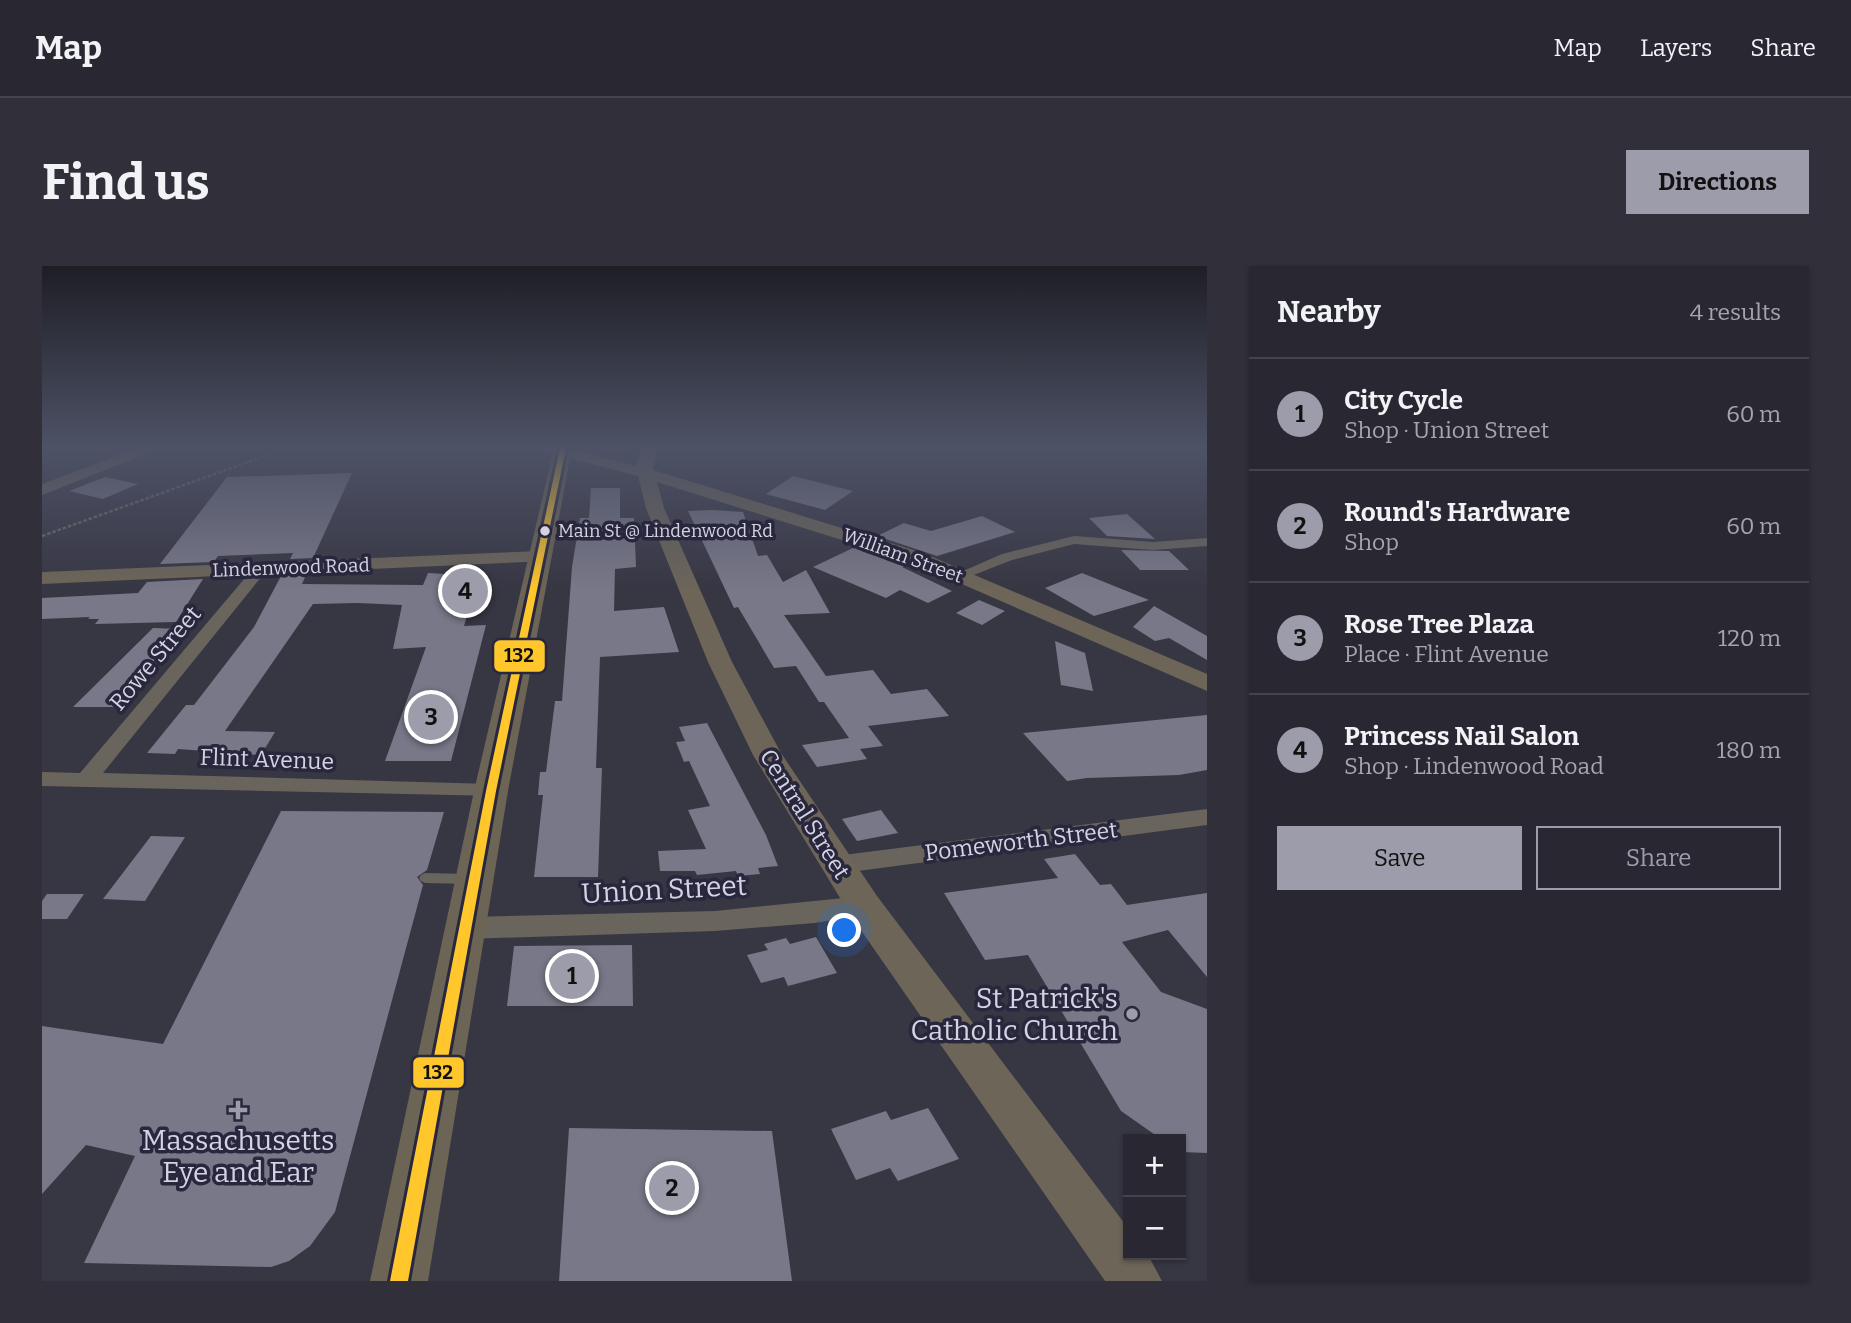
<!DOCTYPE html>
<html lang="en">
<head>
<meta charset="utf-8">
<style>
	:root { --surface:#292832; --page:#31303a; --text:#f1f3f6; --muted:#a5a6ac; --line:#45444d; --accent:#9d9caa }
	body { margin:0; font-family:Bitter,serif; background:var(--page); color:var(--text) }
	.controls { position:absolute; right:21px; bottom:21px; display:grid; overflow:hidden; border-radius:0px; box-shadow:0 2px 5px #0004 }
	.controls button { width:63px; height:63px; display:grid; place-items:center; padding:0; border:0; border-bottom:2px solid var(--line); background:var(--surface); color:var(--text); font:35px sans-serif }
	.you { position:absolute; left:803px; top:665px; width:24px; height:24px; margin:-18px; border:5px solid #fff; border-radius:50%; background:#1a73e8; box-shadow:0 0 0 10px #1a73e833 }
	.badge { display:grid; place-items:center; width:46px; height:46px; border-radius:50%; background:var(--accent); color:#111; font-size:23px; font-weight:700 }
	.pin { position:absolute; translate:-50% -50%; border:4px solid #fff; box-shadow:0 2px 7px #0006 }
	.list { margin:0; padding:0; list-style:none }
	h2 { display:flex; justify-content:space-between; align-items:center; height:91px; margin:0; padding:0 28px; font-size:30px }
	h2 small { font-size:23px; font-weight:400; color:var(--muted) }
	.list li { display:grid; grid-template-columns:46px 1fr auto; gap:21px; align-items:center; box-sizing:border-box; height:112px; padding:0 28px; border-top:2px solid var(--line) }
	.list b { display:block; font-size:26px; white-space:nowrap }
	.list p { margin:0; font-size:23px; white-space:nowrap; color:var(--muted) }
	.list em { font-size:23px; font-style:normal; color:var(--muted) }
	.actions { display:flex; gap:14px; padding:21px 28px }
	.actions a { flex:1; padding:16px 0; border:2px solid var(--accent); border-radius:0px; text-align:center; font-size:24px; color:var(--accent) }
	.actions .main { background:var(--accent); color:#111 }
	.map { position:relative; flex:none; width:1165px; height:1015px; overflow:hidden; border-radius:0px }
	header { display:flex; align-items:center; gap:42px; box-sizing:border-box; height:98px; padding:0 35px; background:var(--surface); border-bottom:2px solid var(--line) }
	header strong { font-size:33px }
	nav { display:flex; gap:38px; margin-inline-start:auto; font-size:24px }
	.intro { display:flex; align-items:center; justify-content:space-between; box-sizing:border-box; height:168px; padding:0 42px }
	h1 { margin:0; font-size:49px }
	.button { padding:18px 32px; border-radius:0px; background:var(--accent); color:#111; font-size:24px; font-weight:700 }
	main { display:flex; gap:42px; padding:0 42px }
	aside { flex:1; background:var(--surface); border-radius:0px; box-shadow:0 2px 5px #0004 }
	.map>svg:first-child { display:block }
	.building { fill:#797888 }
	.lines { fill:none; stroke-linecap:round; stroke-linejoin:round }
	.path { stroke:#6c6968; stroke-width:2.5; stroke-dasharray:3.5 2; stroke-linecap:butt }
	.lane { fill:#69645c; fill-rule:evenodd }
	.street { fill:#69645c; fill-rule:evenodd }
	.secondary { fill:#6c6558; fill-rule:evenodd }
	.primary { fill:#6c6454; fill-rule:evenodd }
	.bus-1-casing { stroke:#29273d; stroke-width:6 }
	.bus-1 { fill:#ffc72c; fill-rule:evenodd }
	.bus-dot { fill:#d4d3e2; stroke:#29273d; stroke-width:2.5 }
	.poi-dot { fill:#9d9caa; stroke:#29273d; stroke-width:2.5 }
	.labels { text-anchor:middle; stroke-width:7; stroke-linejoin:round; paint-order:stroke }
	.far-bus-label { font-size:18px; fill:#d4d3e2; stroke:#29273d; text-anchor:start }
	.far-street-label { font-size:19px; fill:#d4d3e2; stroke:#29273d }
	.street-label { font-size:23px; fill:#d4d3e2; stroke:#29273d }
	.near-street-label { font-size:28px; fill:#d4d3e2; stroke:#29273d }
	.near-poi-label { font-size:28px; fill:#d4d3e2; stroke:#29273d; text-anchor:end }
	.line-badge { stroke:#29273d; stroke-width:2.5 }
	.pale-badge-label { font-size:19px; text-anchor:middle; font-weight:bold; fill:#111 }
</style>
</head>
<body>
<header>
<strong>Map</strong>
<nav><a>Map</a><a>Layers</a><a>Share</a></nav>
</header>
<div class="intro"><h1>Find us</h1><a class="button">Directions</a></div>
<main>
<div class="map">
<svg width="1165" height="1015" viewBox="0 0 1165 1015">
	<rect width="100%" height="100%" fill="#373643"/>
	<!-- building -->
	<path class="building" d="M310 207 271 292 248 293 251 287 176 290 172 296 118 298 185 211Z
		M751 210 811 225 783 244 724 228Z
		M63 211 96 218 61 233 27 225Z
		M549 222H578V252H592L594 301 573 303 572 345 622 341 637 386 558 391 554 502H560L556 611H492L501 529H496L498 506H504L513 435H520L530 301 538 252H547Z
		M670 244 701 246 716 290 725 289 741 316 764 304 788 347 742 349 784 410 831 404 849 428 885 423 907 450 826 460 841 480 818 483 825 493 775 501 760 479 807 472 782 436H777L754 400 732 402 696 341 692 342 646 245Z
		M1085 248 1113 273 1065 270 1047 252Z
		M940 250 973 266 895 290 835 270 862 257 889 265Z
		M813 281 868 298 860 301 910 325 886 337 858 324 844 332 771 301Z
		M1079 284 1127 285 1147 304H1098Z
		M386 307 437 310 422 360 444 359 409 495H343L384 381 351 383 360 339 316 337 271 338 183 465 233 466 219 489 136 483 133 488 105 487 144 439H152L212 361 239 310 264 309 260 318 381 319Z
		M1040 307 1107 334 1052 350 1003 322Z
		M161 313 134 356 53 358 57 353H46L48 351 0 353V332L96 327 105 316Z
		M937 334 963 345 940 359 914 347Z
		M1112 340 1165 370V394L1127 372 1113 375 1091 361Z
		M111 362 138 363 74 441H31Z
		M1013 375 1043 387 1051 425 1019 419Z
		M1165 449V504L1137 509 1045 512 1025 515 981 467Z
		M665 457 724 569 736 600 716 602 718 608 696 610 694 605 655 609 653 605H618L616 585 664 583 646 544 668 540 647 495 642 496 634 476 643 475 637 461Z
		M839 544 856 567 815 575 800 553Z
		M239 545 402 546 385 604 375 611 381 619 293 946 268 980 247 995 229 1001 42 997 93 890 44 879 0 928V760L121 778Z
		M109 570 143 571 103 635 61 633Z
		M1033 588 1058 619 1069 618 1085 639 1165 627V711L1126 664 1080 676 1119 726 1165 743V887L1139 886V873H1119L1079 845 986 689 943 694 902 627 1016 612 1002 593Z
		M5 628H42L25 653H0V635Z
		M774 671 795 707 746 720 742 711 719 717 705 689 726 684 722 678 744 672 748 678Z
		M590 679 591 740H465L472 680Z
		M886 842 917 893 856 915 848 902 814 914 789 863 844 845 849 854Z
		M527 862 730 865 750 1015H517Z"/>
	<g class="lines">
		<!-- path -->
		<path class="path" d="M1137 182 1165 189
			M0 270 245 182"/>
		<!-- lane -->
		<path class="lane" d="M383 607 426 608 430 610 432 613 430 616 426 618 383 617 379 615 377 612 379 609Z"/>
		<!-- street -->
		<path class="street" d="M1032 270 1111 276 1165 272V280L1111 284 1032 278 970 294 924 312H914L912 309 960 288Z
			M219 298 226 302 224 305 61 507 449 518 457 520 460 525 457 530 0 520V506L38 507 214 299Z
			M1165 543V559L793 608 785 605 781 599 785 593 793 590Z
			M822 630 831 633 835 640 831 647 773 657 673 665 424 673 415 669 411 662 415 655 424 651 673 645Z"/>
		<!-- secondary -->
		<path class="secondary" d="M97 182H119L0 229V218Z
			M498 182H523L594 200 599 182H615L611 204 881 287 1165 408V425L867 295 615 216 622 242 690 396 739 487 835 630 1086 962V989H1106L1120 1015H1063L809 650 711 489 666 396 604 242 596 210 500 185Z
			M498 285 508 291 505 295 0 318V306Z"/>
		<!-- primary -->
		<path class="primary" d="M512 182H530L466 525 386 1015H328L432 525Z"/>
		<!-- bus-1 casing -->
		<g class="bus-1-casing">
			<path id="bus-1" d="M518 182H524L454 525 366 1015H348L444 525Z"/>
		</g>
		<!-- bus-1 -->
		<use href="#bus-1" class="bus-1"/>
	</g>
	<!-- sky -->
	<linearGradient id="sky" x2="0" y2="1"><stop stop-color="#1e1e25"/><stop offset="0.56" stop-color="#4d5266"/><stop offset="1" stop-color="#4d5266" stop-opacity="0"/></linearGradient>
	<rect width="1165" height="324" fill="url(#sky)"/>
	<!-- markers -->
	<circle class="bus-dot" cx="503" cy="265" r="6"/>
	<g class="poi-dot">
		<circle cx="1090" cy="748" r="7"/>
		<path d="M192.5 833.5h7v7h7v7h-7v7h-7v-7h-7v-7h7z"/>
	</g>
	<g class="labels">
		<!-- far-bus labels -->
		<g class="far-bus-label">
			<text x="516" y="271">Main St @ Lindenwood Rd</text>
		</g>
		<!-- far-street labels -->
		<g class="far-street-label">
			<text transform="translate(861 289) rotate(20)" y="7">William Street</text>
			<text transform="translate(249 301) rotate(-2)" y="7">Lindenwood Road</text>
		</g>
		<!-- street labels -->
		<g class="street-label">
			<text transform="translate(113 392) rotate(-50)" y="8">Rowe Street</text>
			<text transform="translate(225 493) rotate(2)" y="8">Flint Avenue</text>
			<text transform="translate(763 548) rotate(58)" y="8">Central Street</text>
			<text transform="translate(979 575) rotate(-7)" y="8">Pomeworth Street</text>
		</g>
		<!-- near-street labels -->
		<g class="near-street-label">
			<text transform="translate(622 623) rotate(-3)" y="10">Union Street</text>
		</g>
		<!-- near-poi labels -->
		<g class="near-poi-label">
			<text x="1076" y="742">St Patrick's<tspan x="1076" dy="32">Catholic Church</tspan></text>
			<text x="196" y="884" text-anchor="middle">Massachusetts<tspan x="196" dy="32">Eye and Ear</tspan></text>
		</g>
	</g>
	<g class="line-badge">
		<rect x="451" y="373" width="53" height="34" rx="7" fill="#ffc72c"/>
		<rect x="370" y="790" width="53" height="33" rx="7" fill="#ffc72c"/>
	</g>
	<g class="pale-badge-label">
		<text x="477" y="396">132</text>
		<text x="396" y="813">132</text>
	</g>
</svg>
<div class="controls">
<button>+</button>
<button>−</button>
</div>
<div class="you"></div>
<div class="pin badge" style="left:530px;top:710px">1</div>
<div class="pin badge" style="left:630px;top:922px">2</div>
<div class="pin badge" style="left:389px;top:451px">3</div>
<div class="pin badge" style="left:423px;top:325px">4</div>
</div>
<aside>
<h2>Nearby<small>4 results</small></h2>
<ul class="list">
<li><span class="badge">1</span><div><b>City Cycle</b><p>Shop · Union Street</p></div><em>60 m</em></li>
<li><span class="badge">2</span><div><b>Round's Hardware</b><p>Shop</p></div><em>60 m</em></li>
<li><span class="badge">3</span><div><b>Rose Tree Plaza</b><p>Place · Flint Avenue</p></div><em>120 m</em></li>
<li><span class="badge">4</span><div><b>Princess Nail Salon</b><p>Shop · Lindenwood Road</p></div><em>180 m</em></li>
</ul>
<div class="actions"><a class="main">Save</a><a>Share</a></div>
</aside>
</main>
</body>
</html>
